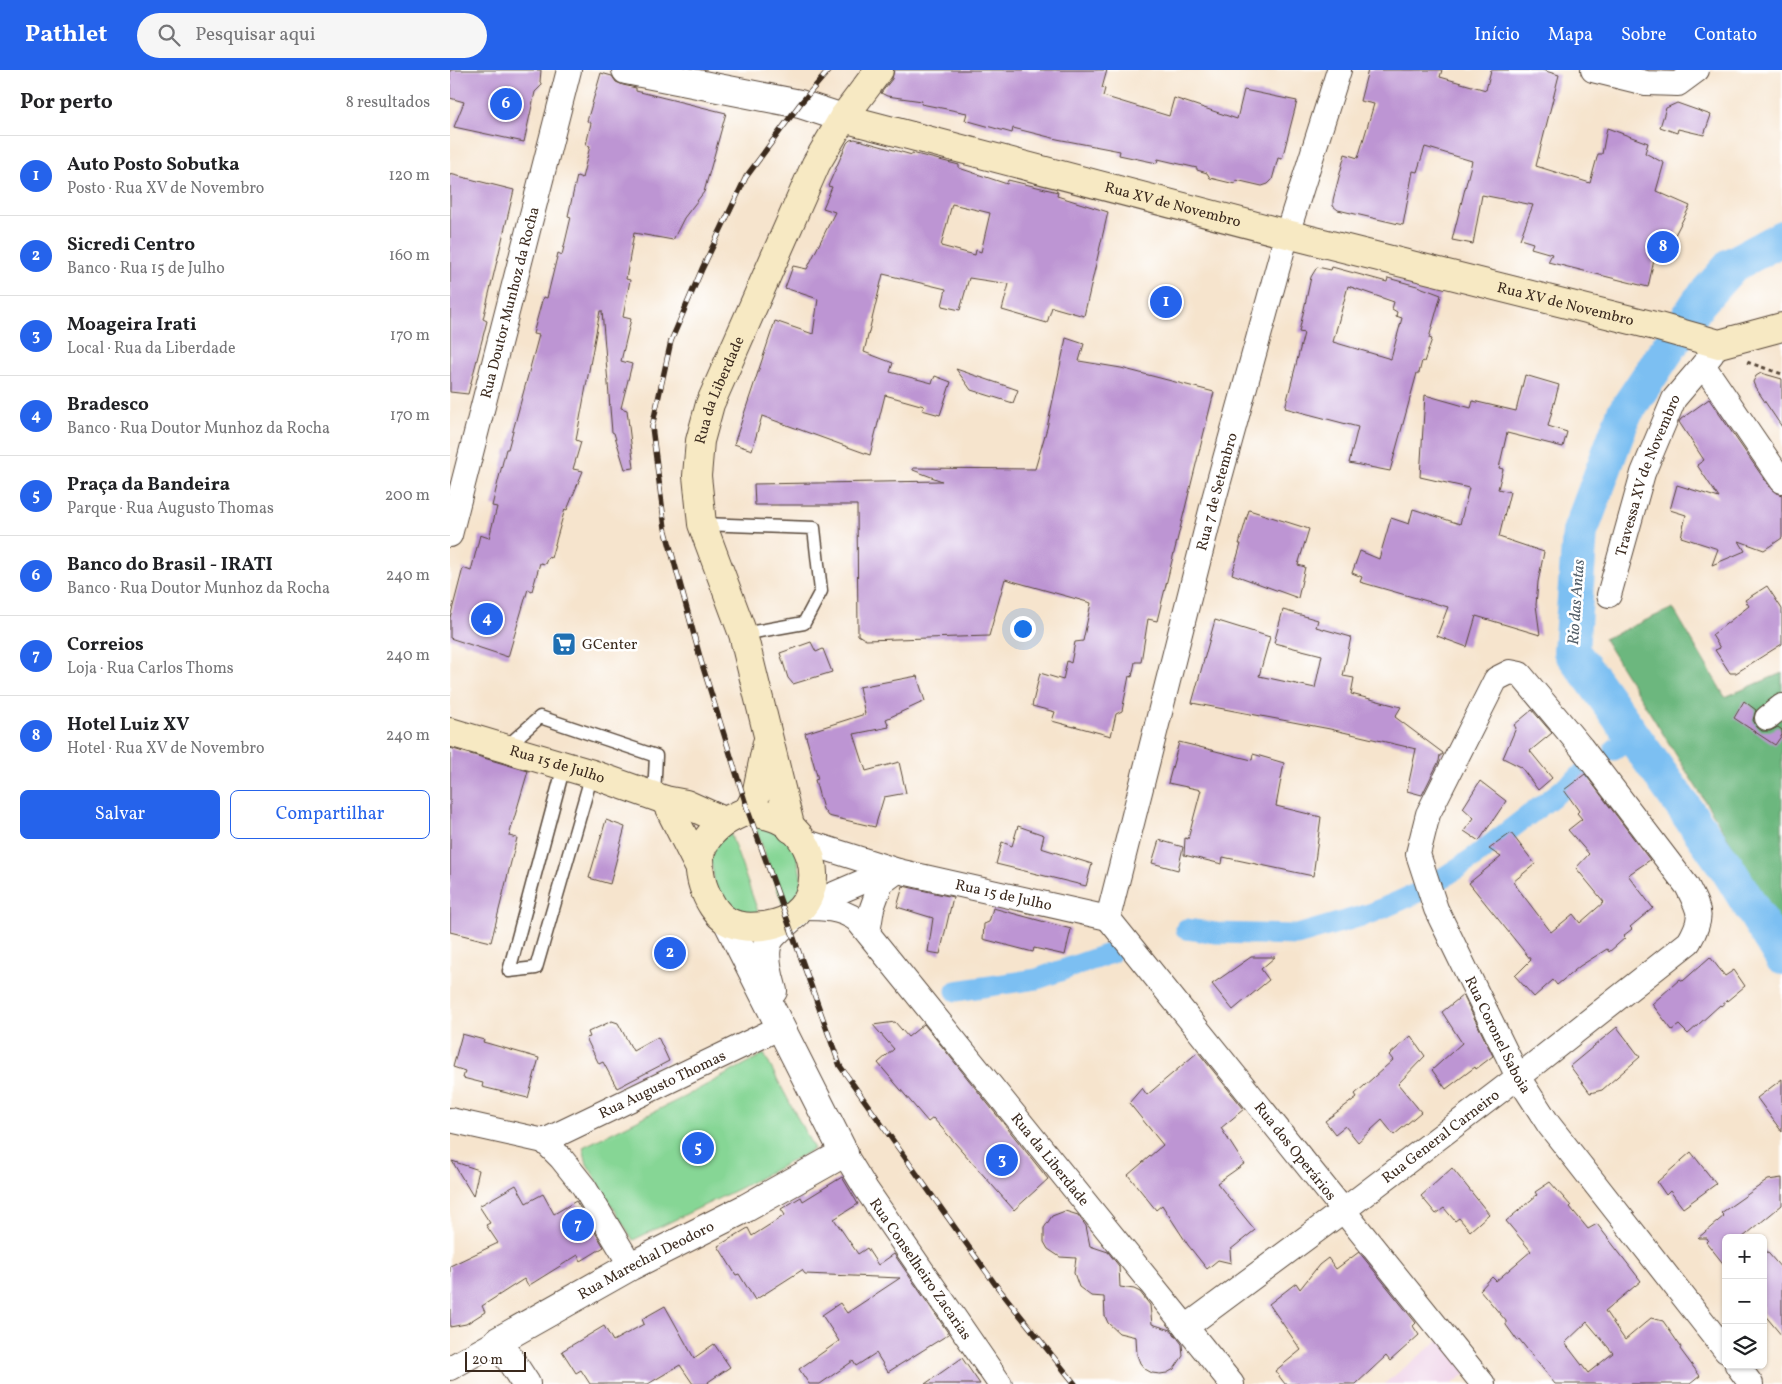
<!DOCTYPE html>
<html lang="pt">
<head>
<meta charset="utf-8">
<style>
	:root { --surface:#fff; --page:#f6f6f6; --text:#202124; --muted:#757577; --line:#e0e0e0; --accent:#2563eb }
	body { margin:0; font-family:Vollkorn,serif; background:var(--page); color:var(--text) }
	.controls { position:absolute; right:15px; bottom:15px; display:grid; overflow:hidden; border-radius:8px; box-shadow:0 1px 4px #0004 }
	.controls button { width:45px; height:45px; display:grid; place-items:center; padding:0; border:0; border-bottom:1px solid var(--line); background:var(--surface); color:var(--text); font:25px sans-serif }
	.scale { position:absolute; left:15px; bottom:12px; width:61px; box-sizing:border-box; padding-left:5px; border:2px solid #3b2a1e; border-top:0; font-size:14px; line-height:18px; white-space:nowrap; color:#3b2a1e; -webkit-text-stroke:4px #fff; paint-order:stroke }
	.you { position:absolute; left:572px; top:558px; width:18px; height:18px; margin:-12px; border:4px solid #fff; border-radius:50%; background:#1a73e8; box-shadow:0 0 0 8px #1a73e833 }
	.badge { display:grid; place-items:center; width:32px; height:32px; border-radius:50%; background:var(--accent); color:#fff; font-size:16px; font-weight:700 }
	.pin { position:absolute; translate:-50% -50%; border:2px solid #fff; box-shadow:0 1px 5px #0006 }
	.list { margin:0; padding:0; list-style:none }
	h2 { display:flex; justify-content:space-between; align-items:center; height:65px; margin:0; padding:0 20px; font-size:21px }
	h2 small { font-size:16px; font-weight:400; color:var(--muted) }
	.list li { display:grid; grid-template-columns:32px 1fr auto; gap:15px; align-items:center; box-sizing:border-box; height:80px; padding:0 20px; border-top:1px solid var(--line) }
	.list b { display:block; font-size:19px; white-space:nowrap }
	.list p { margin:0; font-size:16px; white-space:nowrap; color:var(--muted) }
	.list em { font-size:16px; font-style:normal; color:var(--muted) }
	.actions { display:flex; gap:10px; padding:15px 20px }
	.actions a { flex:1; padding:11px 0; border:1px solid var(--accent); border-radius:8px; text-align:center; font-size:18px; color:var(--accent) }
	.actions .main { background:var(--accent); color:#fff }
	.icon { flex:none; width:28px; height:28px; fill:none; stroke:currentColor; stroke-width:2; stroke-linecap:round; stroke-linejoin:round }
	.map { position:relative; flex:none; width:1332px; height:1314px; overflow:hidden }
	header { display:flex; align-items:center; gap:30px; box-sizing:border-box; height:70px; padding:0 25px; background:var(--accent); color:#fff }
	header strong { font-size:24px }
	nav { display:flex; gap:28px; margin-inline-start:auto; font-size:18px }
	.search { width:350px; height:45px; background:var(--page); display:flex; align-items:center; gap:12px; box-sizing:border-box; padding:0 18px; border-radius:28px; color:var(--muted); font-size:19px }
	main { display:flex }
	aside { flex:1; background:var(--surface) }
	.map>svg:first-child { display:block }
	.built { fill:#eed0e7 }
	.green { fill:#86d695; stroke:#60805a }
	.forest { fill:#6cb77e; stroke:#54704e }
	.lines { fill:none; stroke-linecap:round; stroke-linejoin:round }
	.canal { stroke:#7cbff2; stroke-width:21 }
	.river { stroke:#7cbff2; stroke-width:36 }
	.building { fill:#bd95d3; fill-rule:evenodd }
	.service-casing { stroke:#574638; stroke-width:15 }
	.minor-casing { stroke:#574638; stroke-width:26 }
	.tertiary-casing { stroke:#574638; stroke-width:30 }
	.secondary-casing { stroke:#574638; stroke-width:30 }
	.path { stroke:#574638; stroke-width:3; stroke-dasharray:4 4; stroke-linecap:butt }
	.service { stroke:#fff; stroke-width:12 }
	.minor { stroke:#fff; stroke-width:24 }
	.tertiary { stroke:#fff; stroke-width:28 }
	.secondary { stroke:#f7e9c3; stroke-width:28 }
	.rail-casing { stroke:#3b2a1e; stroke-width:5.5 }
	.rail { stroke:#fff; stroke-width:4; stroke-dasharray:11; stroke-linecap:butt }
	.labels { text-anchor:middle; stroke-width:5; stroke-linejoin:round; paint-order:stroke }
	.street-label { font-size:15px; fill:#3b2a1e; stroke:#fff }
	.poi-label { font-size:15px; fill:#3b2a1e; stroke:#fff; text-anchor:start }
	.water-label { font-size:16px; font-style:italic; fill:#525e68; stroke:#fff }
</style>
</head>
<body>
<header>
<strong>Pathlet</strong>
<div class="search"><svg class="icon" aria-label="search" viewBox="0 0 24 24"><circle cx="10" cy="10" r="6"/><path d="M15 15l6 6"/></svg>Pesquisar aqui</div>
<nav><a>Início</a><a>Mapa</a><a>Sobre</a><a>Contato</a></nav>
</header>
<main>
<aside>
<h2>Por perto<small>8 resultados</small></h2>
<ul class="list">
<li><span class="badge">1</span><div><b>Auto Posto Sobutka</b><p>Posto · Rua XV de Novembro</p></div><em>120 m</em></li>
<li><span class="badge">2</span><div><b>Sicredi Centro</b><p>Banco · Rua 15 de Julho</p></div><em>160 m</em></li>
<li><span class="badge">3</span><div><b>Moageira Irati</b><p>Local · Rua da Liberdade</p></div><em>170 m</em></li>
<li><span class="badge">4</span><div><b>Bradesco</b><p>Banco · Rua Doutor Munhoz da Rocha</p></div><em>170 m</em></li>
<li><span class="badge">5</span><div><b>Praça da Bandeira</b><p>Parque · Rua Augusto Thomas</p></div><em>200 m</em></li>
<li><span class="badge">6</span><div><b>Banco do Brasil - IRATI</b><p>Banco · Rua Doutor Munhoz da Rocha</p></div><em>240 m</em></li>
<li><span class="badge">7</span><div><b>Correios</b><p>Loja · Rua Carlos Thoms</p></div><em>240 m</em></li>
<li><span class="badge">8</span><div><b>Hotel Luiz XV</b><p>Hotel · Rua XV de Novembro</p></div><em>240 m</em></li>
</ul>
<div class="actions"><a class="main">Salvar</a><a>Compartilhar</a></div>
</aside>
<div class="map">
<svg width="1332" height="1314" viewBox="0 0 1332 1314">
	<rect width="100%" height="100%" fill="#fff"/>
	<filter id="ink" filterUnits="userSpaceOnUse"><feTurbulence type="fractalNoise" baseFrequency=".02" numOctaves="2"/><feDisplacementMap in="SourceGraphic" scale="10" xChannelSelector="R" yChannelSelector="G"/><feConvolveMatrix kernelMatrix="1 2 1 2 8 2 1 2 1" color-interpolation-filters="sRGB"/></filter>
	<filter id="wash" filterUnits="userSpaceOnUse"><feTurbulence type="fractalNoise" baseFrequency=".0096" numOctaves="4" result="noise"/><feDisplacementMap in="SourceGraphic" scale="20" xChannelSelector="R" yChannelSelector="G"/><feGaussianBlur stdDeviation="1.12" result="paint"/><feColorMatrix in="noise" values="0 0 0 0 0 0 0 0 0 0 0 0 0 0 0 0 0 1.4 0 .05"/><feComposite in="paint" operator="in"/></filter>
	<g filter="url(#wash)">
		<rect width="100%" height="100%" fill="#f6e4cd"/>
		<!-- built -->
		<path class="built" d="M994 1266 1021 1300 1002 1314H934Z"/>
		<!-- green -->
		<path class="green" d="M304 753 325 759 345 778 353 815 335 841Z
			M278 757 311 850H301L267 831 260 783Z
			M314 984 364 1079 290 1118 183 1170 137 1094 133 1077 234 1027Z"/>
		<!-- forest -->
		<path class="forest" d="M1223 538 1275 627 1332 603V855L1154 569Z"/>
		<g class="lines">
			<!-- canal -->
			<path class="canal" d="M1164 680 1183 666
				M988 811 1023 788 1139 699
				M736 859 766 863 847 865 922 843 965 824
				M506 921 587 909 661 883"/>
			<!-- river -->
			<path class="river" d="M1332 168 1282 195 1249 232 1174 344 1130 462 1121 581 1143 610 1277 798 1332 887"/>
		</g>
		<g id="blocks">
			<!-- building -->
			<path class="building" d="M0 0H91L90 12 92 15 85 22 74 72 4 57 14 32 0 28Z
				M444 0H657L652 18 655 19 653 26 719 46 724 28 787 49 794 20 847 31 832 89 828 88 822 110 818 114 812 116 786 110 785 114 760 108 757 103 747 100V98L708 89 707 93 669 85 670 81 607 69 563 58 562 63 515 50 517 43 471 34 472 31 437 26 431 23 442 9Z
				M918 0H992L990 7 1036 20 1041 0H1092L1109 5 1086 96 1140 113 1148 84H1152L1157 58 1198 73 1195 83 1214 93 1206 121 1240 136 1215 184 1206 181 1198 217 1098 192 1102 184 1081 178 1083 173 1070 169 1083 135 1032 125 1023 174 1002 170 1022 91 975 77 967 102 963 101 953 155 888 140 883 136V130L895 84 908 88 924 34 910 31Z
				M151 3 162 6 166 12 173 15 186 18V21L276 43 254 122 234 148 223 170 184 163 176 209 180 210 173 247 181 249 171 291 182 294 171 338 177 340 184 398 175 399 164 363 162 362 152 241H150L127 365 126 370 131 372 123 399 133 401 117 440 115 439 101 488 98 487 95 494 90 493 82 521 78 519 58 587 0 568V548L13 498 21 501 30 465 39 468 47 437 42 436 56 379H58L89 265 83 264 93 227 97 228 108 183 112 185 121 147 118 146 127 106 132 108 140 76 136 75 141 53 137 51Z
				M1227 33 1261 45 1254 65 1228 59 1227 63 1210 57 1216 38Z
				M405 69 462 85V83L509 95V98L557 114 558 110 608 122 607 126 658 142 634 246 602 237 597 253 552 240 559 214 519 208 510 240 492 236 496 219 433 204 414 282 443 293 440 302 482 313 485 306 501 312 490 345 472 340 474 336 435 325 420 385 312 346 302 380 284 374 325 251 363 264 368 229 335 218 343 196 357 199 385 142 373 138 382 117 378 116 397 73 400 70ZM502 134 540 143 531 182 526 180 525 185 491 176Z
				M0 104 64 120 33 249 37 251 18 324 0 322Z
				M867 197 881 200 882 197 937 212 938 208 967 216 991 225 979 268 982 269 974 292 972 291 969 303H967L940 401 899 393 908 357 835 338 854 263 849 262 861 207ZM898 216 944 232 942 239 947 242 946 246 952 248 941 289 883 272Z
				M616 268 634 274 629 291 671 298 764 322 707 551 698 549 691 592H685L682 607 679 606 672 641 666 644 661 666 624 656V657L602 651 605 642 582 636 590 603 613 610 617 591 621 593 625 572 633 571 641 533 555 509 539 566 416 570 408 565 407 435H305L304 414 492 411 463 400V398L585 399 597 358Z
				M506 299 568 320 563 333 521 320Z
				M1311 303 1332 309V357L1305 317 1303 312 1306 306Z
				M1075 305 1109 315 1098 356 1117 362 1113 377 1057 363 1049 398 1053 399 1048 419 1060 422 1049 467 1094 482 1088 512 1086 535 1090 565 1026 546 1017 577 987 566 998 537 910 512 912 507 902 503 910 481 929 489 941 448 959 454 963 439 1010 454 1019 418 970 407 975 325 1021 338 1023 331 1066 341Z
				M1259 329 1321 419 1326 423 1332 425V468L1314 480 1289 471 1295 481 1262 495 1268 479 1231 467 1236 445 1220 440 1227 415 1269 428 1247 395 1254 390 1229 352 1231 349Z
				M799 440 859 459 848 495 855 497 848 528 782 504 791 474H789Z
				M1317 516 1332 539V574L1286 603H1280L1265 580 1270 578 1262 565 1299 536 1295 530Z
				M833 540 868 550 866 557 901 567 893 606 904 608 901 624 951 637 945 647 993 683 992 685H990L989 691 972 725 957 721 966 679 880 659 742 633 765 550 820 567 809 606 865 618 872 585 824 573Z
				M361 572 366 582 373 579 382 602 343 614 338 608 330 583Z
				M467 606 475 631 436 649 439 657 404 664 416 701 449 692 456 723 434 727 425 757 378 746 373 739 365 710 368 709 355 663 415 644 409 617Z
				M1294 631 1306 640 1303 650 1307 657 1312 661H1320L1328 657 1332 660V665L1325 675 1284 648Z
				M1082 640 1102 663 1080 681 1102 708 1088 720 1071 697 1053 688 1066 658 1064 655Z
				M729 672 802 690 803 684 834 693 826 736 871 747 863 806 773 787 772 794 734 785 735 768 738 769 751 720 718 713Z
				M0 678 78 701 59 766 67 768 41 872 0 862Z
				M1135 704 1200 790 1178 805 1203 838 1180 857 1182 859 1173 866 1175 868 1159 882 1157 879 1130 896 1107 915 1103 910 1084 927 1065 906 1081 890 1019 813 1051 787 1039 779 1061 763 1085 794 1063 812 1101 862 1123 844 1130 853 1154 832 1126 798 1139 784 1118 760 1132 749 1127 743 1129 741 1114 720Z
				M1030 711 1056 731 1029 771 1014 761 1024 748 1013 738Z
				M156 750 175 757 160 814 139 808Z
				M568 756 594 765 591 778 642 794 636 816 546 794 552 772 562 776Z
				M709 770 733 777 728 800 702 793Z
				M453 816 503 827 490 884 478 882 483 848 447 837Z
				M543 838 621 859 615 885 584 878 583 882 533 869 534 854 539 852Z
				M801 887H825L811 899 819 910 783 940 762 914Z
				M1260 887 1275 906 1284 900 1295 916 1271 936 1270 935 1238 964 1229 955 1222 960 1202 934 1230 909 1233 911Z
				M1013 925 1043 986 1026 999 1025 997 996 1019 982 1000 1012 973 992 942Z
				M162 951 168 953 183 981 208 967 219 991 167 1018 153 992 149 994 136 968 140 967 138 962Z
				M445 952 458 967 474 954 598 1109 564 1140 483 1048 478 1052 428 993 444 979 423 955Z
				M1167 957 1190 987 1152 1020 1140 1023 1120 996Z
				M12 964 34 970 33 972 89 988 78 1028 32 1017 33 1013 13 1008 15 1001 3 997Z
				M961 966 975 986 948 1014 971 1042 944 1065 932 1050 908 1072 895 1056 885 1064 875 1051 907 1027 905 1024 943 990 939 985Z
				M748 982 794 1039 771 1058 794 1094 767 1113 805 1160 780 1180 781 1193 768 1190 757 1199 738 1175 712 1135 706 1140 678 1105 713 1075 679 1033 692 1018 697 1025Z
				M1332 1009V1062L1307 1028Z
				M1241 1082 1266 1114 1233 1138 1220 1121 1216 1125 1207 1112Z
				M2 1091 29 1100 23 1126Z
				M1002 1098 1039 1144 1020 1161 1009 1148 1005 1151 994 1138 986 1144 971 1126Z
				M392 1107 408 1134 384 1149 408 1184 417 1178 428 1195 444 1184 499 1264 438 1302 426 1283 406 1296 403 1291 370 1314H359L349 1299 389 1271 372 1245 390 1233 397 1243 450 1208 355 1204 352 1200 305 1230 289 1204 286 1205 268 1176 298 1158 302 1166 335 1145 331 1139 351 1127 353 1131Z
				M1332 1108V1135L1292 1168H1276V1197L1256 1172 1258 1170 1257 1168H1248L1274 1146 1271 1143 1318 1110Z
				M1100 1112 1121 1136 1120 1137 1138 1159 1147 1154 1191 1211 1155 1241 1175 1270 1201 1248 1213 1251 1231 1277 1230 1279 1250 1306 1240 1314H1105L1069 1269 1067 1270 1056 1255V1251L1030 1220 1042 1207 1046 1211 1081 1181 1056 1151 1087 1125 1085 1122ZM1137 1252 1163 1283 1138 1303 1115 1273Z
				M66 1115 76 1133 93 1124 104 1144 126 1131 154 1177 131 1191 128 1185 78 1216 74 1209 32 1236 35 1242 16 1254 0 1257V1196L48 1173 36 1155 40 1153 29 1136Z
				M615 1141 628 1145 636 1156 640 1176 658 1182 669 1196 670 1217 684 1219 690 1222 700 1235 702 1254 721 1260 732 1274 733 1286 724 1299 717 1303 710 1304 702 1303 695 1299 690 1293 687 1285 686 1267 669 1263 658 1253 655 1246 654 1227 641 1226 629 1217 624 1203 626 1188 610 1187 598 1179 594 1172V1158L602 1146Z
				M1313 1177 1332 1199V1266L1313 1243Z
				M909 1182 966 1253 963 1256 969 1265 940 1291 936 1286 906 1314H835L825 1301 851 1280 819 1234 846 1213 850 1219 869 1195 878 1188 886 1199Z
				M215 1236 244 1288 264 1274 280 1297 258 1312 259 1314H243L230 1295 198 1314H140L131 1300 126 1303 112 1281 154 1256 163 1271 194 1254 192 1249Z
				M512 1288 530 1314H475Z"/>
		</g>
	</g>
	<g filter="url(#ink)">
		<use href="#blocks" fill-opacity="0" stroke="#574638" stroke-width="1"/>
		<g class="lines">
			<!-- service casing -->
			<g class="service-casing">
				<path id="service" d="M252 454 364 458 371 521 354 553 293 564
					M55 678 90 647 206 686 204 726
					M114 696 59 901 86 898 142 704"/>
			</g>
			<!-- minor casing -->
			<g class="minor-casing">
				<g id="minor">
					<path d="M1143 0 1196 13 1228 14 1247 0"/>
					<path d="M1262 284 1253 295 1332 411"/>
					<path id="s1" d="M0 465 119 0"/>
					<path id="s2" d="M1159 525 1193 403 1224 329 1253 295"/>
					<path d="M1317 648 1332 636"/>
					<path id="s3" d="M353 771 448 801 658 848"/>
					<path d="M356 836 412 812 448 801"/>
					<path id="s4" d="M352 838C373 838 390 838 407 850L782 1314"/>
					<path id="s5" d="M658 848 764 429 837 164 889 0"/>
					<path id="s6" d="M658 848 1033 1314"/>
					<path d="M418 863 422 838 431 813 446 802"/>
					<path d="M0 1050 94 1071 111 1088 134 1117 181 1196"/>
					<path id="s7" d="M94 1071 331 957"/>
					<path id="s8" d="M394 1083 416 1119 550 1314"/>
					<path id="s9" d="M736 1257 894 1140 1068 1007 1239 872C1254 846 1250 842 1237 816L1131 677 1070 604 1060 602 1046 609 978 744 968 784 986 839 1068 1007 1099 1055 1276 1281"/>
					<path d="M1287 1295 1301 1314"/>
					<path d="M0 1298 48 1271"/>
				</g>
			</g>
			<!-- tertiary casing -->
			<g class="tertiary-casing">
				<g id="tertiary">
					<path d="M176 0 350 34 393 48"/>
					<path d="M323 921C319 906 310 880 322 866 329 858 338 851 346 844"/>
					<path id="s10" d="M76 1314 48 1271 181 1196 296 1138 394 1083 277 851"/>
				</g>
			</g>
			<!-- secondary casing -->
			<g class="secondary-casing">
				<g id="secondary">
					<path id="s11" d="M393 48 837 164 1205 256 1269 274 1332 257"/>
					<path id="s12" d="M0 662 142 704 215 730 236 734 274 751"/>
					<path d="M215 730 248 795"/>
					<path d="M298 741C308 743 318 745 328 749 361 764 375 810 351 838 342 849 328 854 314 856 302 857 289 858 277 851 256 838 242 796 254 774 264 756 280 747 298 741Z"/>
					<path d="M298 741 306 725 317 673"/>
					<path id="s13" d="M341 759 293 564 252 454 247 406 250 371 260 334 366 94 393 48 429 0"/>
				</g>
			</g>
			<!-- path -->
			<path class="path" d="M1297 292 1332 304"/>
			<!-- service -->
			<use href="#service" class="service"/>
			<!-- minor -->
			<use href="#minor" class="minor"/>
			<!-- tertiary -->
			<use href="#tertiary" class="tertiary"/>
			<!-- secondary -->
			<use href="#secondary" class="secondary"/>
			<!-- rail casing -->
			<g class="rail-casing">
				<path id="rail" d="M379 0 350 34 296 107 252 199 221 271 202 357 215 458 251 591 298 741 390 996 545 1214 625 1314"/>
			</g>
			<!-- rail -->
			<use href="#rail" class="rail"/>
		</g>
	</g>
	<!-- icons -->
	<defs>
		<g id="supermarket-square" transform="scale(1.25)"><rect x="-9" y="-9" width="18" height="18" rx="4" fill="#1f6fb2" stroke="#fff"/><path d="M-6-5.5h2.5l.6 2H6L4.5 2H-2.5L-4.4-4H-6ZM-1.5 3.2a1.3 1.3 0 1 0 .1 0ZM3 3.2a1.3 1.3 0 1 0 .1 0Z" fill="#fff"/></g>
	</defs>
	<g fill-rule="evenodd">
		<use href="#supermarket-square" x="114" y="574"/>
	</g>
	<g class="labels">
		<!-- street labels -->
		<g class="street-label">
			<text dy="5" stroke="none"><textPath href="#s11" startOffset="341">Rua XV de Novembro</textPath></text>
			<text dy="5" stroke="none"><textPath href="#s1" startOffset="240">Rua Doutor Munhoz da Rocha</textPath></text>
			<text dy="5" stroke="none"><textPath href="#s11" startOffset="746">Rua XV de Novembro</textPath></text>
			<text dy="5" stroke="none"><textPath href="#s13" startOffset="456">Rua da Liberdade</textPath></text>
			<text dy="5" stroke="none"><textPath href="#s2" startOffset="126">Travessa XV de Novembro</textPath></text>
			<text dy="5" stroke="none"><textPath href="#s5" startOffset="440">Rua 7 de Setembro</textPath></text>
			<text dy="5" stroke="none"><textPath href="#s12" startOffset="112">Rua 15 de Julho</textPath></text>
			<text dy="5" stroke="none"><textPath href="#s3" startOffset="208">Rua 15 de Julho</textPath></text>
			<text dy="5" stroke="none"><textPath href="#s9" startOffset="1380">Rua Coronel Saboia</textPath></text>
			<text dy="5" stroke="none"><textPath href="#s7" startOffset="131">Rua Augusto Thomas</textPath></text>
			<text dy="5" stroke="none"><textPath href="#s9" startOffset="318">Rua General Carneiro</textPath></text>
			<text dy="5" stroke="none"><textPath href="#s6" startOffset="299">Rua dos Operários</textPath></text>
			<text dy="5" stroke="none"><textPath href="#s4" startOffset="365">Rua da Liberdade</textPath></text>
			<text dy="5" stroke="none"><textPath href="#s10" startOffset="220">Rua Marechal Deodoro</textPath></text>
			<text dy="5" stroke="none"><textPath href="#s8" startOffset="139">Rua Conselheiro Zacarias</textPath></text>
		</g>
		<!-- poi labels -->
		<g class="poi-label">
			<text x="132" y="579">GCenter</text>
		</g>
		<!-- water labels -->
		<g class="water-label">
			<text transform="translate(1125 532) rotate(-86)" y="6">Rio das Antas</text>
		</g>
	</g>
</svg>
<div class="controls">
<button>+</button>
<button>−</button>
<button><svg class="icon" aria-label="layers" viewBox="0 0 24 24"><path d="M12 4l9 5-9 5-9-5zM3 14l9 5 9-5"/></svg></button>
</div>
<div class="scale">20 m</div>
<div class="you"></div>
<div class="pin badge" style="left:716px;top:232px">1</div>
<div class="pin badge" style="left:220px;top:883px">2</div>
<div class="pin badge" style="left:552px;top:1090px">3</div>
<div class="pin badge" style="left:37px;top:549px">4</div>
<div class="pin badge" style="left:248px;top:1078px">5</div>
<div class="pin badge" style="left:56px;top:34px">6</div>
<div class="pin badge" style="left:128px;top:1155px">7</div>
<div class="pin badge" style="left:1213px;top:177px">8</div>
</div>
</main>
</body>
</html>
